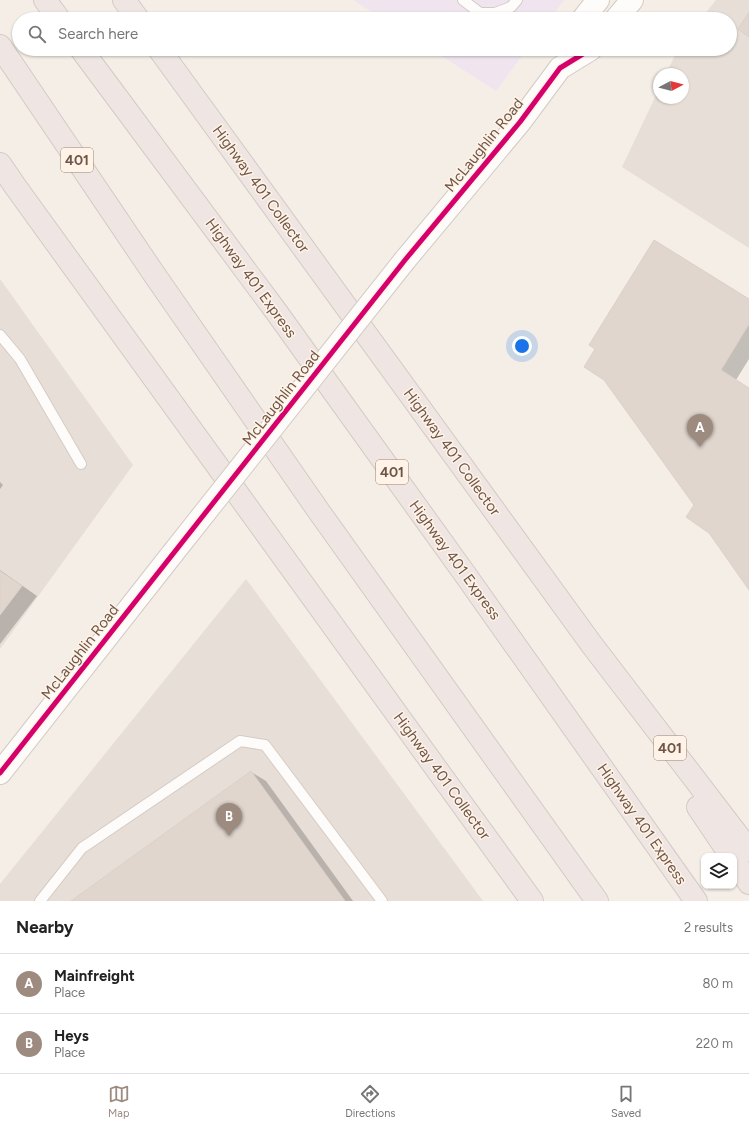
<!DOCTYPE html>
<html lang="en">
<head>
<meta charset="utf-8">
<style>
	:root { --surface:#fff; --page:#f2f2f2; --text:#222; --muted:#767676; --line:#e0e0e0; --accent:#9e8b80 }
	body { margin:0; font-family:Figtree,sans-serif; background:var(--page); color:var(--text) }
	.controls { position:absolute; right:12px; bottom:12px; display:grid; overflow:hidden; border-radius:8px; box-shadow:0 1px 3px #0004 }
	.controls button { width:36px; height:36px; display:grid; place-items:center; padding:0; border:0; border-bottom:1px solid var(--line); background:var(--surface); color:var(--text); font:20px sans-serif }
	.compass { position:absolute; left:653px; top:68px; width:36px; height:36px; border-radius:50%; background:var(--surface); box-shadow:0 1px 3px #0004; rotate:83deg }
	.you { position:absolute; left:522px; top:346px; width:14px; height:14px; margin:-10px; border:3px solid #fff; border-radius:50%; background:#1a73e8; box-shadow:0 0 0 6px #1a73e833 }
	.badge { display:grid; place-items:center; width:26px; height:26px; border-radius:50%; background:var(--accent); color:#fff; font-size:13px; font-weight:700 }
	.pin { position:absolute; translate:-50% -33px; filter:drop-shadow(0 1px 2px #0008) }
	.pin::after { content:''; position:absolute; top:21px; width:14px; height:12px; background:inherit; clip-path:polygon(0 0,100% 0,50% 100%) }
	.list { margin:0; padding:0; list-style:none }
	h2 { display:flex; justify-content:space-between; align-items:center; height:52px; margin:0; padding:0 16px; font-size:17px }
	h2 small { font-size:13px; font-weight:400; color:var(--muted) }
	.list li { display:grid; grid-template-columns:26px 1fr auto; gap:12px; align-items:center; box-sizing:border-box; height:60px; padding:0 16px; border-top:1px solid var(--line) }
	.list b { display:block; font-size:15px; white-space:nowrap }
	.list p { margin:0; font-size:13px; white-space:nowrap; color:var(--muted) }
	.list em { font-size:13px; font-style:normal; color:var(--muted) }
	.icon { flex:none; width:22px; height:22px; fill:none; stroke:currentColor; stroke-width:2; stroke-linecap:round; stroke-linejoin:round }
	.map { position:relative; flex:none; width:749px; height:901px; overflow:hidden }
	.search { position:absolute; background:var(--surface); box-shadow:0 1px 3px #0004; left:12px; right:12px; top:12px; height:44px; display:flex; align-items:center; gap:10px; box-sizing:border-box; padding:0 14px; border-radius:22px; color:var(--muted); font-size:15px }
	.sheet { height:172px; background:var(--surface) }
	nav { display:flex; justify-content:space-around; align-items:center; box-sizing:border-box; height:56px; border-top:1px solid var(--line); background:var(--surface); font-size:11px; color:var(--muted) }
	nav a { display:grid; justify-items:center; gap:2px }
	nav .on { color:var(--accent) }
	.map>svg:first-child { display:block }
	.industrial { fill:#e6ded7 }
	.education { fill:#f0e5ef }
	.shadow { fill:#0003 }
	.building { fill:#e0d6ce; stroke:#dcd1c9 }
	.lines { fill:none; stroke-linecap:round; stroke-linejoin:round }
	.lane-casing { stroke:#d5cbc4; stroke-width:12 }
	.secondary-casing { stroke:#d4cbc3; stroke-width:24 }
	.highway-casing { stroke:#d3cac4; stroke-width:24 }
	.lane { stroke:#fdfcfb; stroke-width:10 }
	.secondary { stroke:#fdfcfb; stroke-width:22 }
	.highway { stroke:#efe6e3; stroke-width:22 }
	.secondary-bridge-casing { stroke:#d4cbc3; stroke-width:24; stroke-linecap:butt }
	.secondary-bridge { stroke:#fdfcfb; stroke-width:22 }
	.cycleway-casing { stroke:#fef3e6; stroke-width:8 }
	.cycleway { stroke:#d6006c; stroke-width:5 }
	.labels { text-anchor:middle; stroke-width:3; stroke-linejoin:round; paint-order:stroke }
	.shield { fill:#fef3e6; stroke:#9a8478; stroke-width:1 }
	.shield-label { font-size:14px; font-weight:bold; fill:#6f5549 }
	.street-label { font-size:15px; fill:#6f5549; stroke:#fef3e6 }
</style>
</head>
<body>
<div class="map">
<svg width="749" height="901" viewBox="0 0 749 901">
	<rect width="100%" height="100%" fill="#f4eee6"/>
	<!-- industrial -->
	<path class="industrial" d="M716 0H749V248L622 167 659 89V98H683V74H666L678 49H730V19H701Z
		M0 279 133 465 0 649Z
		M246 579 483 901H0V884Z"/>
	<!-- education -->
	<path class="education" d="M353 0H564L550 19H383Z
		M431 49H527L496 91Z"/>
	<!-- shadow -->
	<path class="shadow" d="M655 241 749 299V359L736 380 749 389V588L709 532 695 505Z
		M0 482 3 485 0 489Z
		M0 570 37 596 0 644Z
		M251 772 266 781 353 901H73Z"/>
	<!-- building -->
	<path class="building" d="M749 12V37L738 29Z
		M654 240 749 299V324L721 370 749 388V590L709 533 686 517 694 505 604 380 584 367 595 349 589 345Z
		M0 571 22 586 0 615Z
		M251 771 345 901H71Z"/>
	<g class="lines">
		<!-- lane casing -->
		<g class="lane-casing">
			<path id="lane" d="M463 0 480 13H495L511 7 517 0
				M0 335 20 359 81 464
				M40 901 82 848 240 741 265 745 382 901"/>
		</g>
		<!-- secondary casing -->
		<g class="secondary-casing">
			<path id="secondary" d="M583 19 598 0
				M616 19 632 0
				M405 260 520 122 560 68 591 49
				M0 773 173 553"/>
		</g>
		<!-- highway casing -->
		<g class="highway-casing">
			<path id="highway" d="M45 0 59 19
				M124 0 138 19
				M0 46 154 274 320 513 597 901
				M81 49 275 310 467 577 696 901
				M159 49 592 645 749 850
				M0 164 15 186 532 901
				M698 807 731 856
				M734 860 749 883"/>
		</g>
		<!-- lane -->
		<use href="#lane" class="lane"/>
		<!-- secondary -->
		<use href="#secondary" class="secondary"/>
		<!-- highway -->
		<use href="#highway" class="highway"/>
		<!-- secondary-bridge casing -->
		<g class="secondary-bridge-casing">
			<path id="secondary-bridge" d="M173 553 405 260"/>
		</g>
		<!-- secondary-bridge -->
		<use href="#secondary-bridge" class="secondary-bridge"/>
		<!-- cycleway casing -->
		<g class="cycleway-casing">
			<path id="cycleway" d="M0 773 405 260 520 122 560 68 591 49"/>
		</g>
		<!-- cycleway -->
		<use href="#cycleway" class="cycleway"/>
	</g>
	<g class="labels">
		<!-- shield labels -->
		<g class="shield">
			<rect x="61" y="148" width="32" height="24" rx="3"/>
			<rect x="376" y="460" width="32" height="24" rx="3"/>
			<rect x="654" y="736" width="32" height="24" rx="3"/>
		</g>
		<g class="shield-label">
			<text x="77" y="165">401</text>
			<text x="392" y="477">401</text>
			<text x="670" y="753">401</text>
		</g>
		<!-- street labels -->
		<g class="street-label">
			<text transform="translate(484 145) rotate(-51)" y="5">McLaughlin Road</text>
			<text transform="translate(261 189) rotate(54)" y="5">Highway 401 Collector</text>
			<text transform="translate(251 278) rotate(54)" y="5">Highway 401 Express</text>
			<text transform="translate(281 398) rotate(-52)" y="5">McLaughlin Road</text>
			<text transform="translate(452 452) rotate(54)" y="5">Highway 401 Collector</text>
			<text transform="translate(455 560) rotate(54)" y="5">Highway 401 Express</text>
			<text transform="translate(80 652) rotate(-52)" y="5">McLaughlin Road</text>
			<text transform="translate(442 776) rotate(54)" y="5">Highway 401 Collector</text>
			<text transform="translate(642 824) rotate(55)" y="5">Highway 401 Express</text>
		</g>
	</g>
</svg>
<div class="controls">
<button><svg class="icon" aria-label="layers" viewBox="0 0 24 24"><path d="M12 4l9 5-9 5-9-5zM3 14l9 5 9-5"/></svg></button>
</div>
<svg class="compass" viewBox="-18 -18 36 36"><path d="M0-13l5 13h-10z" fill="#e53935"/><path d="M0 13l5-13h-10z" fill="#767676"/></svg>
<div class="you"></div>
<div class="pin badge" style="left:700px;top:447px">A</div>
<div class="pin badge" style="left:229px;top:836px">B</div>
<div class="search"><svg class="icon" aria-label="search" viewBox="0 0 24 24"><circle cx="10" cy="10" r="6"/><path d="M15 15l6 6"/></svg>Search here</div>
</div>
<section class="sheet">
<h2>Nearby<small>2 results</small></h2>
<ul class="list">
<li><span class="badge">A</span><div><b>Mainfreight</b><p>Place</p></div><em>80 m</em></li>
<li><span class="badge">B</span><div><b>Heys</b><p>Place</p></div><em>220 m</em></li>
</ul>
</section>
<nav>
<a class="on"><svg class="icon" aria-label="map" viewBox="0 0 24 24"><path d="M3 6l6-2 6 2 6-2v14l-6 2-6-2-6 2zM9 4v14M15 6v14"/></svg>Map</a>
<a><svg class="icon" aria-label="directions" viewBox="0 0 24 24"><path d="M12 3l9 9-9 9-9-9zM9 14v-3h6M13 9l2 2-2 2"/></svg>Directions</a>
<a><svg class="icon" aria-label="saved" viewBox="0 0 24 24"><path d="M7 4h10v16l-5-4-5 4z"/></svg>Saved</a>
</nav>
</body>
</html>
